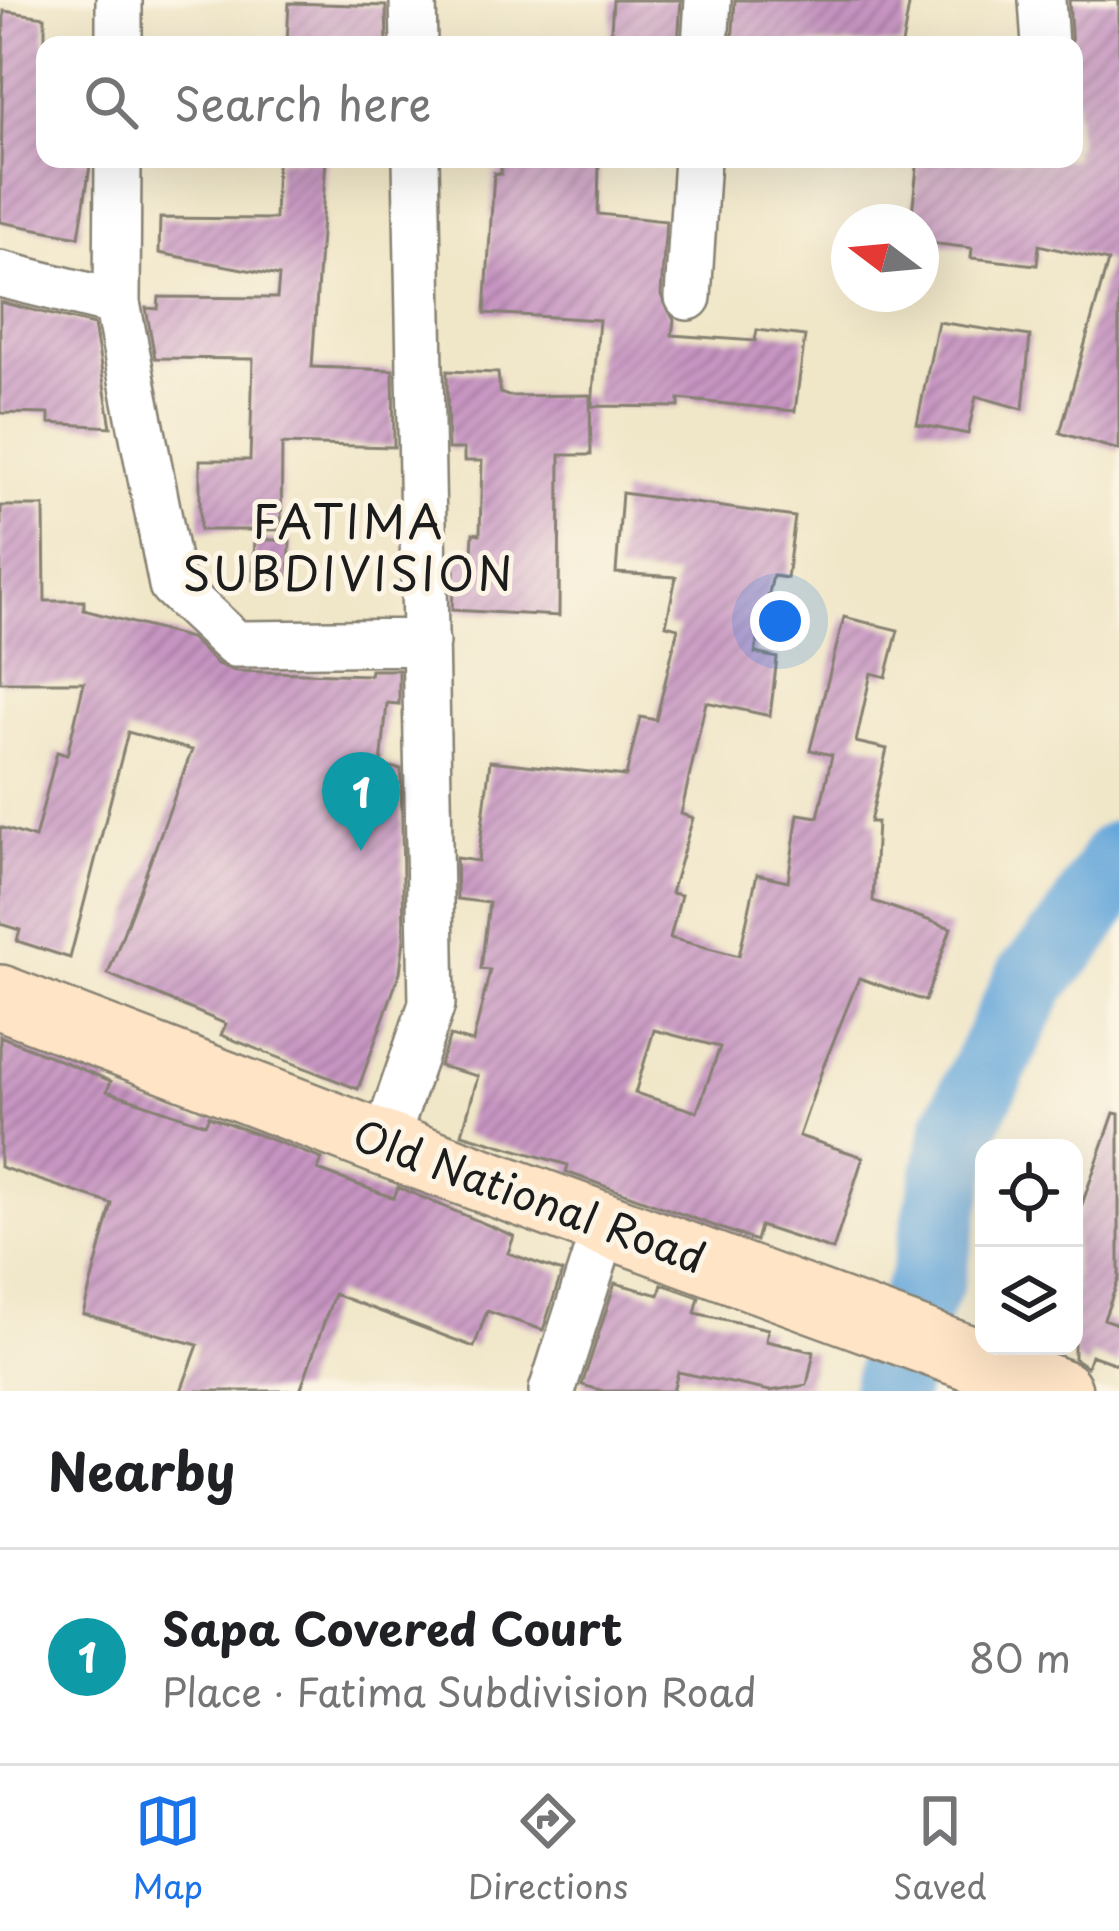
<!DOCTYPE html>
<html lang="en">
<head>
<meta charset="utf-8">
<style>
	:root { --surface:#fff; --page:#f2f2f2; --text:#202124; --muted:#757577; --line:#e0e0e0; --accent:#1a73e8 }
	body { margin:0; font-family:"Playpen Sans",sans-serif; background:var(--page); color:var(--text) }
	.controls { position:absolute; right:36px; bottom:36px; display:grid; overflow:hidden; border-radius:24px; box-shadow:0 12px 48px #0002 }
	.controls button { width:108px; height:108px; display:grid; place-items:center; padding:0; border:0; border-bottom:3px solid var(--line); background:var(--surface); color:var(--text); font:60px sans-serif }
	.compass { position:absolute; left:831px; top:204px; width:108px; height:108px; border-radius:50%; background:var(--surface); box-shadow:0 12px 48px #0002; rotate:286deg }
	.you { position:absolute; left:780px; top:621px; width:42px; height:42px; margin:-30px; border:9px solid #fff; border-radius:50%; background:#1a73e8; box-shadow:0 0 0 18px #1a73e833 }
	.badge { display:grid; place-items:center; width:78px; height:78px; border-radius:50%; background:var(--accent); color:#fff; font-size:39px; font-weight:700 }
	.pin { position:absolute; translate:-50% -99px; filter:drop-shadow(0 3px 6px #0008) }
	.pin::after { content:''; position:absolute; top:63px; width:42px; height:36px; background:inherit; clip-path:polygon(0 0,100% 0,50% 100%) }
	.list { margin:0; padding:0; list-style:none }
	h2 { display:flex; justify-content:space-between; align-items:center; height:156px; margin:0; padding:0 48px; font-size:51px }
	h2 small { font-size:39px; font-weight:400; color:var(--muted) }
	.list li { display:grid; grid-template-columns:78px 1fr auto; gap:36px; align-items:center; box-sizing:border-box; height:216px; padding:0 48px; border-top:3px solid var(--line) }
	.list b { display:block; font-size:45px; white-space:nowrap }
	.list p { margin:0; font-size:39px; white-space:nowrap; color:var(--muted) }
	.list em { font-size:39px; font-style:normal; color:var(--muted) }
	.icon { flex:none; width:66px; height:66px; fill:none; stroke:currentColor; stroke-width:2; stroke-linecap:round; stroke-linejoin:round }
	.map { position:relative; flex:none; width:1119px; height:1391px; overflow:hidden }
	.search { position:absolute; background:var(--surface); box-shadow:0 12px 48px #0002; left:36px; right:36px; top:36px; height:132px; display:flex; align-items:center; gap:30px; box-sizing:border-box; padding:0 42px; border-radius:24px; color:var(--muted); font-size:45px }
	.sheet { height:372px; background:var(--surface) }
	nav { display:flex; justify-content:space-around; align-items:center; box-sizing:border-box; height:168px; border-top:3px solid var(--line); background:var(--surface); font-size:33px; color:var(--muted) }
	nav a { display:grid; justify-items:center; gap:6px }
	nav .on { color:var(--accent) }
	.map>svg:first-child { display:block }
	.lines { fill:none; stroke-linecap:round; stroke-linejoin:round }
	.river { stroke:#66a7da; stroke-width:75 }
	.building { fill:url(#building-hatch); fill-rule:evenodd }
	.street-casing { stroke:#868172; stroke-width:50 }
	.secondary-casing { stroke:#868172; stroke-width:68 }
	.street { stroke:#fff; stroke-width:45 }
	.secondary { stroke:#ffe4c6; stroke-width:63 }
	.labels { text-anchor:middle; stroke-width:10; stroke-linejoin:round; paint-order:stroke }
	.street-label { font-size:42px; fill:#1c1c1c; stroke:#fcf5e5 }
	.neighbourhood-label { font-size:45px; letter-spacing:3px; fill:#1c1c1c; stroke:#fcf5e5 }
</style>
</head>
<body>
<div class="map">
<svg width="1119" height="1391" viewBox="0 0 1119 1391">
	<defs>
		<pattern id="building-hatch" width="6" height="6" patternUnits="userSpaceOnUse" patternTransform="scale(3)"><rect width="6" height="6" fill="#c795c2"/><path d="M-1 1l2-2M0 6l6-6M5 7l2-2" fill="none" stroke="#a1799d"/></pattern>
	</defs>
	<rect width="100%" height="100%" fill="#fcf5e5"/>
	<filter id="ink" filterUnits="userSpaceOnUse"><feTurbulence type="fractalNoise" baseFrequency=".00833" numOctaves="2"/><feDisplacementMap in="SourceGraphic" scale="24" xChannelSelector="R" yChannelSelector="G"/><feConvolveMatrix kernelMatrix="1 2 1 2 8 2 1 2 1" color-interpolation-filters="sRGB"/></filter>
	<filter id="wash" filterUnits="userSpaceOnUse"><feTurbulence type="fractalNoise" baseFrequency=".004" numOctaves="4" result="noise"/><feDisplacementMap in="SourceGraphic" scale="48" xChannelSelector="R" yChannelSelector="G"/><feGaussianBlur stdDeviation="2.7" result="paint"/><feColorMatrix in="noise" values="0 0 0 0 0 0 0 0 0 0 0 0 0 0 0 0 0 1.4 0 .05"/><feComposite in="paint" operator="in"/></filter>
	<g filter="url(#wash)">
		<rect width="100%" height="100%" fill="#f0e6c8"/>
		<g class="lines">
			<!-- river -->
			<path class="river" d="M889 1391 907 1323 927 1280 959 1129 1032 979 1074 932 1119 858"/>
		</g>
		<g id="blocks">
			<!-- building -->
			<path class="building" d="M613 0H681L678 45H610Z
				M735 0H910L902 45H732Z
				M1069 0H1119V450L1060 433 1108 261 1039 245 1037 265 971 258 972 248 921 242V222H911L918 159H1074V148L1078 149Z
				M289 3 386 6 387 45H287Z
				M4 11 45 17V159H91L79 237 0 222Z
				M277 159H326L312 367 393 370 394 447 282 444 281 530H200V460H250L253 359 155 358 146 308 158 309 159 297 277 298 279 276 159 253 160 218 275 219Z
				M501 159H599L598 214 666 221 661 295 674 320 672 335 755 341 757 330 805 336 795 411 679 399V407L592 406 599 320 485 313 494 173 501 174Z
				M0 302 94 325 111 427 49 423V414L0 413Z
				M938 322 1030 336 1023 409 976 396 968 434 917 424Z
				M447 371 498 373 500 393 508 396 590 395 591 455H560L559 616 452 610 455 554 472 555 473 533 480 534 482 461H464V449H448Z
				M622 493 795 517 787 578 773 576 755 653 777 658 770 716 706 702 681 814 693 818 671 893 681 895 670 938 739 956 757 874 788 881 798 814 818 817 832 755 810 750 844 617 898 630 886 677 871 673 856 742 887 749 870 822H877L873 901 951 928 925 1001 859 978 823 1067 799 1136 863 1157 833 1250 760 1226 756 1241 566 1172 568 1165 462 1134 478 1076 439 1066 450 1036 473 1042 490 970 481 969 489 903 457 899 456 858 478 861 490 761 626 776 640 717 656 720 678 628 666 625 676 577 616 573ZM654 1030 720 1047 697 1112 635 1093Z
				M1 506H44L45 601H84V610L190 638 217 664 235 671 370 675 371 670H399V704L387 703 381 766 401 769 404 939 400 972 358 1089 221 1035 226 1024 108 974 192 750 128 732 70 958 17 941 20 930 0 924V827L35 838 57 752 67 755 84 682H0Z
				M255 539 290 541 289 582 253 580Z
				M0 1036 111 1081 107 1091 205 1124 209 1116 322 1159 318 1170 394 1198 398 1187 514 1236 508 1253 562 1272 543 1330 487 1311 474 1347 334 1294 300 1391H181L198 1345 83 1314 112 1204 0 1167Z
				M1114 1113 1119 1114V1278L1104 1319 1119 1325V1365L1091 1355 1087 1367 1074 1358V1227Z
				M615 1283 659 1295 662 1284 699 1297 695 1313 768 1329 766 1341 814 1352 807 1385 770 1391 678 1372 673 1391H604L582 1385Z"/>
		</g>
	</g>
	<g filter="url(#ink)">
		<use href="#blocks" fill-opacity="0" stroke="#868172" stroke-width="3"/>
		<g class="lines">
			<!-- street casing -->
			<g class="street-casing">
				<path id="street" d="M413 0 414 45
					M1042 0 1045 45
					M119 45V0
					M705 45 708 0
					M118 159 117 303 172 585 235 644 426 642
					M0 274 117 303
					M688 297 697 159
					M384 1144 432 1004 416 159
					M552 1391 605 1226"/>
			</g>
			<!-- secondary casing -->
			<g class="secondary-casing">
				<path id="secondary" d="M0 997 384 1144 1060 1391"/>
			</g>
			<!-- street -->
			<use href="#street" class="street"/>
			<!-- secondary -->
			<use href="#secondary" class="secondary"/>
		</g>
	</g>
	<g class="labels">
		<!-- street labels -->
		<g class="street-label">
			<text transform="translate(529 1197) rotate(20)" y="15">Old National Road</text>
		</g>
		<!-- neighbourhood labels -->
		<g class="neighbourhood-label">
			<text x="349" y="539">FATIMA<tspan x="349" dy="52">SUBDIVISION</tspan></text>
		</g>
	</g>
</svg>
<div class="controls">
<button><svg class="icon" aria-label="locate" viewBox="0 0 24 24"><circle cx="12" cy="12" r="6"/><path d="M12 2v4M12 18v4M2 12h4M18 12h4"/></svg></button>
<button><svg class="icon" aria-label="layers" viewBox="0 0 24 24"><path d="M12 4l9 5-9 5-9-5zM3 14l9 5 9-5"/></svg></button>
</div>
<svg class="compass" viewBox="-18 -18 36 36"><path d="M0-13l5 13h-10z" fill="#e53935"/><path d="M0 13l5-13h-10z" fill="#757577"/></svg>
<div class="you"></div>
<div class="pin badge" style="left:361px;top:851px;background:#0f9aa8">1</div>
<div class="search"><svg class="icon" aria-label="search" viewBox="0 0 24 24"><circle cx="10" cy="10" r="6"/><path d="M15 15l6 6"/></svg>Search here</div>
</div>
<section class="sheet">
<h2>Nearby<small></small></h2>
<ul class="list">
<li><span class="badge" style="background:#0f9aa8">1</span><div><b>Sapa Covered Court</b><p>Place · Fatima Subdivision Road</p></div><em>80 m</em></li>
</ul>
</section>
<nav>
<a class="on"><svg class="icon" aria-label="map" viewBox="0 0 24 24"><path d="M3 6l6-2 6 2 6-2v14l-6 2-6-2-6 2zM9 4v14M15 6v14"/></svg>Map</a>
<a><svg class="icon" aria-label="directions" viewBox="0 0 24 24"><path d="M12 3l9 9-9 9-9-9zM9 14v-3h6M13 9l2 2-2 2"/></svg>Directions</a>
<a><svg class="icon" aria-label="saved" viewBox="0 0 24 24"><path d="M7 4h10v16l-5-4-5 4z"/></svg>Saved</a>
</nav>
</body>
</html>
